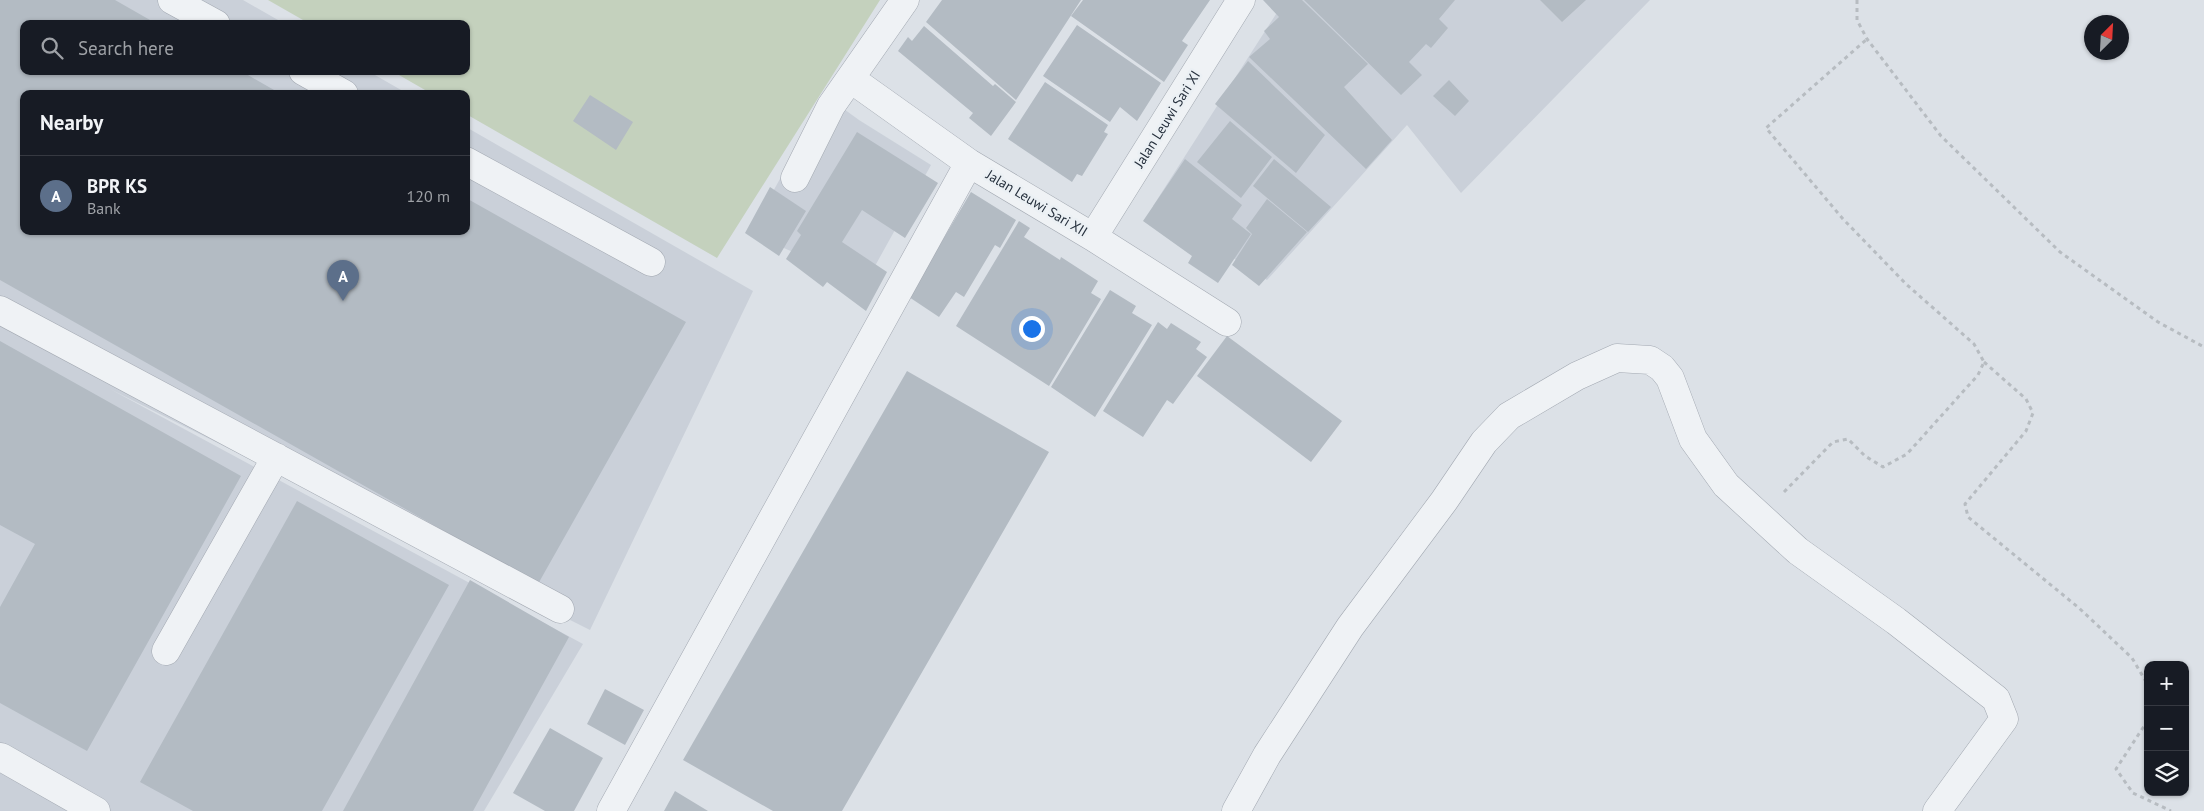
<!DOCTYPE html>
<html lang="en">
<head>
<meta charset="utf-8">
<style>
	:root { --surface:#171b24; --page:#242831; --text:#f1f3f6; --muted:#9ea1a6; --line:#363941; --accent:#1a73e8 }
	body { margin:0; font-family:"PT Sans",sans-serif; background:var(--page); color:var(--text) }
	.controls { position:absolute; right:15px; bottom:15px; display:grid; overflow:hidden; border-radius:10px; box-shadow:0 1px 4px #0004 }
	.controls button { width:45px; height:45px; display:grid; place-items:center; padding:0; border:0; border-bottom:1px solid var(--line); background:var(--surface); color:var(--text); font:25px sans-serif }
	.compass { position:absolute; left:2084px; top:15px; width:45px; height:45px; border-radius:50%; background:var(--surface); box-shadow:0 1px 4px #0004; rotate:24deg }
	.you { position:absolute; left:1031px; top:328px; width:18px; height:18px; margin:-12px; border:4px solid #fff; border-radius:50%; background:#1a73e8; box-shadow:0 0 0 8px #1a73e833 }
	.badge { display:grid; place-items:center; width:32px; height:32px; border-radius:50%; background:var(--accent); color:#fff; font-size:16px; font-weight:700 }
	.pin { position:absolute; translate:-50% -41px; filter:drop-shadow(0 1px 2px #0008) }
	.pin::after { content:''; position:absolute; top:26px; width:18px; height:15px; background:inherit; clip-path:polygon(0 0,100% 0,50% 100%) }
	.list { margin:0; padding:0; list-style:none }
	h2 { display:flex; justify-content:space-between; align-items:center; height:65px; margin:0; padding:0 20px; font-size:21px }
	h2 small { font-size:16px; font-weight:400; color:var(--muted) }
	.list li { display:grid; grid-template-columns:32px 1fr auto; gap:15px; align-items:center; box-sizing:border-box; height:80px; padding:0 20px; border-top:1px solid var(--line) }
	.list b { display:block; font-size:19px; white-space:nowrap }
	.list p { margin:0; font-size:16px; white-space:nowrap; color:var(--muted) }
	.list em { font-size:16px; font-style:normal; color:var(--muted) }
	.icon { flex:none; width:28px; height:28px; fill:none; stroke:currentColor; stroke-width:2; stroke-linecap:round; stroke-linejoin:round }
	.map { position:relative; flex:none; width:2204px; height:811px; overflow:hidden }
	.search { position:absolute; background:var(--surface); box-shadow:0 1px 4px #0004; left:20px; top:20px; width:450px; height:55px; display:flex; align-items:center; gap:12px; box-sizing:border-box; padding:0 18px; border-radius:10px; color:var(--muted); font-size:19px }
	.panel { position:absolute; background:var(--surface); box-shadow:0 1px 4px #0004; left:20px; top:90px; width:450px; height:145px; border-radius:10px }
	.map>svg:first-child { display:block }
	.built { fill:#cad0d9 }
	.green { fill:#c4d1bd }
	.building { fill:#b3bbc3 }
	.lines { fill:none; stroke-linecap:round; stroke-linejoin:round }
	.minor-casing { stroke:#a2a8b1; stroke-width:29 }
	.path { stroke:#b7bcc1; stroke-width:3; stroke-dasharray:4 4; stroke-linecap:butt }
	.minor { stroke:#eff2f5; stroke-width:28 }
	.labels { text-anchor:middle; stroke-width:5; stroke-linejoin:round; paint-order:stroke }
	.street-label { font-size:14px; fill:#26303d; stroke:#ebf0f4 }
</style>
</head>
<body>
<div class="map">
<svg width="2204" height="811" viewBox="0 0 2204 811">
	<rect width="100%" height="100%" fill="#dce1e7"/>
	<!-- built -->
	<path class="built" d="M0 0H243L285 24H24V71H368L408 94H24V231H466V127L753 291 590 630 110 389 583 644 484 811H0Z
		M1285 0H1650L1461 193 1407 125 1267 280 1153 206Z
		M826 96 859 120 931 165 865 284 750 233Z"/>
	<!-- green -->
	<path class="green" d="M268 0H880L717 258 466 114V94H432L392 71H466V24H310Z"/>
	<!-- building -->
	<path class="building" d="M0 0H115L157 24H24V71H241L281 94H24V231H466V198L686 322 538 584 0 280Z
		M942 0H1081L1016 100 926 22Z
		M1083 0H1210L1182 41 1188 45 1164 82 1071 16Z
		M1263 0H1302L1368 64 1344 87 1392 140 1366 169 1249 57 1270 39 1264 31 1279 17Z
		M1304 0H1455L1439 19 1448 28 1431 48 1426 44 1409 62 1422 75 1401 95Z
		M1540 0H1586L1562 22Z
		M1077 25 1161 83 1137 121 1120 107 1110 122 1043 76Z
		M924 26 993 86 995 84 1016 102 991 136 969 118 973 113 898 51 908 37 912 41Z
		M1248 61 1325 135 1296 173 1215 104Z
		M1449 80 1469 101 1455 116 1433 96Z
		M1045 82 1108 125 1104 132 1108 134 1082 176 1077 174 1072 182 1008 139Z
		M590 95 633 122 616 150 573 121Z
		M1230 121 1272 157 1241 198 1197 162Z
		M857 132 938 183 905 238 862 210 842 242 887 272 866 311 827 282 823 287 786 259 801 235 797 231Z
		M1185 159 1242 205 1232 219 1251 234 1218 283 1188 263 1192 256 1143 221Z
		M1274 159 1331 207 1308 232 1253 186Z
		M770 187 806 211 779 256 745 233Z
		M971 192 1016 220 1000 248 995 245 964 297 956 292 939 317 909 297Z
		M1267 199 1307 232 1259 286 1232 265 1252 234 1246 228Z
		M1019 221 1030 228 1024 237 1060 260 1061 257 1098 281 1091 293 1101 299 1049 386 956 326Z
		M1110 290 1136 306 1132 313 1152 325 1095 417 1051 387Z
		M1158 322 1167 329 1171 323 1201 342 1196 349 1207 357 1173 404 1167 400 1143 437 1103 411Z
		M1227 336 1342 421 1311 462 1197 376Z
		M0 341 241 476 87 751 0 703V607L35 544 0 525Z
		M907 371 1049 452 842 811H773L683 760Z
		M297 501 449 585 322 811H193L140 782Z
		M470 580 569 637 473 811H343Z
		M605 689 644 710 625 745 587 724Z
		M550 728 603 758 574 811H545L513 793Z
		M675 791 708 811H664Z"/>
	<g class="lines">
		<!-- minor casing -->
		<g class="minor-casing">
			<path id="minor" d="M172 0 216 24
				M303 71 344 94
				M851 79 969 163 1093 237 1227 322
				M466 161 651 262
				M795 178 831 106 905 0
				M1093 237 1241 0
				M0 310 560 609
				M166 651 276 457
				M1 757 96 811
				M611 811 969 163
				M1236 811 1267 755 1350 627 1444 501 1484 442 1509 416 1577 376 1617 358 1650 360 1662 368 1670 378 1693 439 1726 485 1798 551 1896 621 1996 699 2004 719 1937 811"/>
		</g>
		<!-- path -->
		<path class="path" d="M1857 0V20L1867 39 1941 136 2060 252 2158 322 2204 347
			M1984 362 2026 399 2033 413 2026 431 1965 504 1968 517 2079 608 2132 658 2148 685
			M1784 492 1833 442 1848 439 1865 456 1883 467 1907 454 1978 375 1984 362 1974 344 1906 284 1843 219 1766 128 1867 39
			M2148 720 2116 769 2133 793 2171 811"/>
		<!-- minor -->
		<use href="#minor" class="minor"/>
	</g>
	<g class="labels">
		<!-- street labels -->
		<g class="street-label">
			<text transform="translate(1167 119) rotate(-58)" y="5">Jalan Leuwi Sari XI</text>
			<text transform="translate(1037 203) rotate(31)" y="5">Jalan Leuwi Sari XII</text>
		</g>
	</g>
</svg>
<div class="controls">
<button>+</button>
<button>−</button>
<button><svg class="icon" aria-label="layers" viewBox="0 0 24 24"><path d="M12 4l9 5-9 5-9-5zM3 14l9 5 9-5"/></svg></button>
</div>
<svg class="compass" viewBox="-18 -18 36 36"><path d="M0-13l5 13h-10z" fill="#e53935"/><path d="M0 13l5-13h-10z" fill="#9ea1a6"/></svg>
<div class="you"></div>
<div class="pin badge" style="left:343px;top:301px;background:#5c6f8a">A</div>
<div class="search"><svg class="icon" aria-label="search" viewBox="0 0 24 24"><circle cx="10" cy="10" r="6"/><path d="M15 15l6 6"/></svg>Search here</div>
<section class="panel">
<h2>Nearby<small></small></h2>
<ul class="list">
<li><span class="badge" style="background:#5c6f8a">A</span><div><b>BPR KS</b><p>Bank</p></div><em>120 m</em></li>
</ul>
</section>
</div>
</body>
</html>
